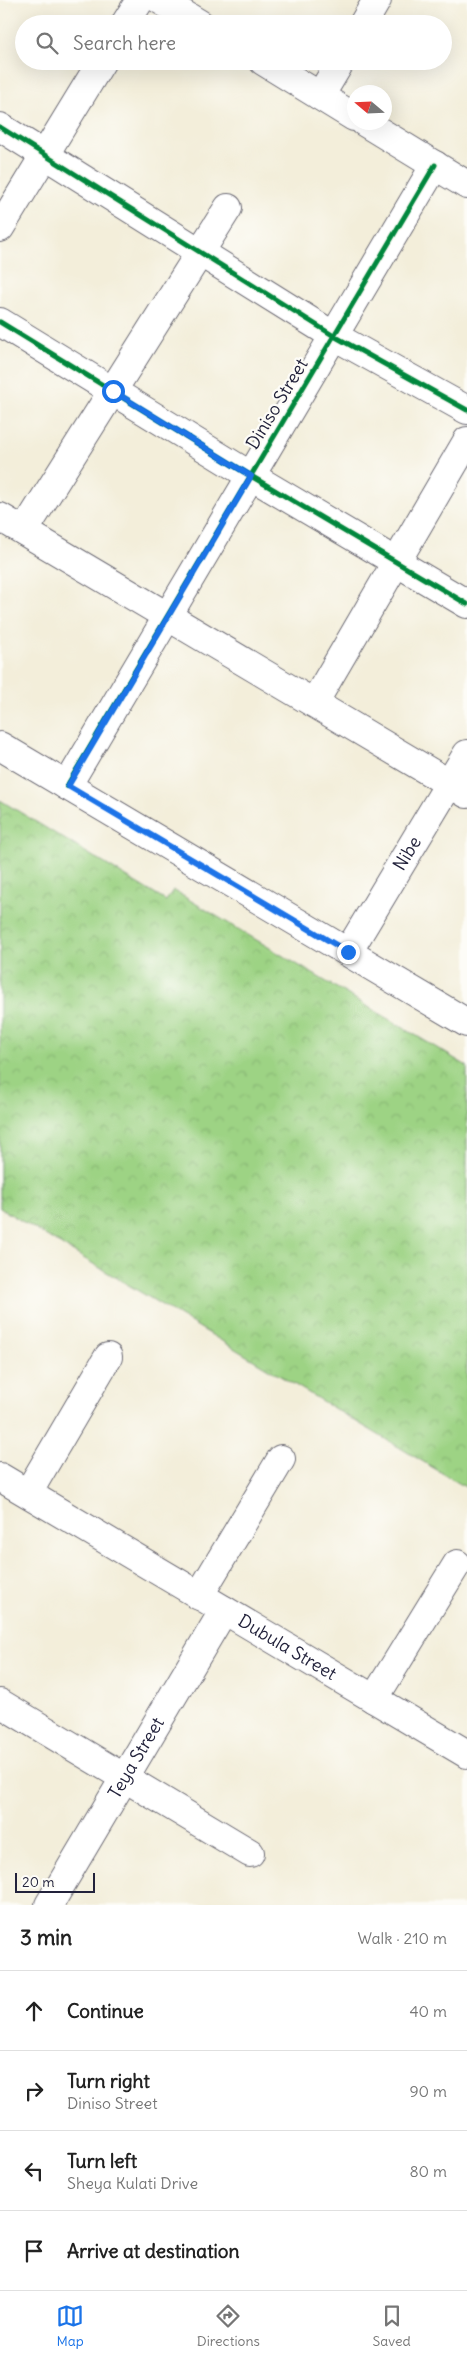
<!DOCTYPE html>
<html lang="en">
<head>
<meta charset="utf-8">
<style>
	:root { --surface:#fff; --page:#f6f6f6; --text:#222; --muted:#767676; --line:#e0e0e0; --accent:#1a73e8 }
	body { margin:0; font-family:Delius,sans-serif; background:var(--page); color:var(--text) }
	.compass { position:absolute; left:347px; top:85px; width:45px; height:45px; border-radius:50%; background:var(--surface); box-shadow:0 5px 20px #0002; rotate:289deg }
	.scale { position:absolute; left:15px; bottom:12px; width:80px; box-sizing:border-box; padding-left:5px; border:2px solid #22223b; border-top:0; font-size:14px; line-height:18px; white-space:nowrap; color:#22223b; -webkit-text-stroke:4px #fdfcf7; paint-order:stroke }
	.stop { position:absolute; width:15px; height:15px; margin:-11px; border:4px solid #1a73e8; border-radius:50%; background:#fff }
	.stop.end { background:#1a73e8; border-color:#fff; box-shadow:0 1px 5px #0008 }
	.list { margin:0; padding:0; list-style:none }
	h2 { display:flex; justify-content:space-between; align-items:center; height:65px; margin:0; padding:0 20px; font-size:21px }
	h2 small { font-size:16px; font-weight:400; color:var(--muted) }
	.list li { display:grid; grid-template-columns:32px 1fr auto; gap:15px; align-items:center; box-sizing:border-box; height:80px; padding:0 20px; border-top:1px solid var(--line) }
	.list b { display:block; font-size:19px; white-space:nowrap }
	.list p { margin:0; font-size:16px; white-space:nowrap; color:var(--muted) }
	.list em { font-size:16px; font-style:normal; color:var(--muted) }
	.icon { flex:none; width:28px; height:28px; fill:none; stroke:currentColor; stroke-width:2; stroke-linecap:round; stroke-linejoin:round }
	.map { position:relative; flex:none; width:467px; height:1905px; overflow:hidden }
	.search { position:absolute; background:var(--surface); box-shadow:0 5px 20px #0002; left:15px; right:15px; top:15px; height:55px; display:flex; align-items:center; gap:12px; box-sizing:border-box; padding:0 18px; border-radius:28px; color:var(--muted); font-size:19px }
	.sheet { height:385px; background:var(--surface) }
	nav { display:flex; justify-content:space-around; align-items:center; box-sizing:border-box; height:70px; border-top:1px solid var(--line); background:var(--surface); font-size:14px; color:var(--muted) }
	nav a { display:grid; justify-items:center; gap:2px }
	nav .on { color:var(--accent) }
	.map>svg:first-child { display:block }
	.park { fill:url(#park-crowns); stroke:#607a60 }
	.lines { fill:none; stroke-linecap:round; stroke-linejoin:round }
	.minor-casing { stroke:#6b6973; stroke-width:30 }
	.minor { stroke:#fff; stroke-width:28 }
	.cycleway-casing { stroke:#fdfcf7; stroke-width:8 }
	.cycleway { stroke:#00873e; stroke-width:5 }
	.route { stroke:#1a73e8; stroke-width:6 }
	.labels { text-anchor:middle; stroke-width:4.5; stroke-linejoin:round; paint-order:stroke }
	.street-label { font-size:18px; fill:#22223b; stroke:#fdfcf7 }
</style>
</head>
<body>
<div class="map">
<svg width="467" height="1905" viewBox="0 0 467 1905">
	<defs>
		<pattern id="park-crowns" width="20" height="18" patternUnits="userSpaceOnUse" patternTransform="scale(1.25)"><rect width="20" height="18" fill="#9dd384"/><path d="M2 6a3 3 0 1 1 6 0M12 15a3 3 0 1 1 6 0" fill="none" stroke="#87b573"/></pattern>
	</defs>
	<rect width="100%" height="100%" fill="#fdfcf7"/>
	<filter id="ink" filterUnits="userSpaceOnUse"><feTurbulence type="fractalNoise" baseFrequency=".02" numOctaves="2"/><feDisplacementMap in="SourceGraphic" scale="10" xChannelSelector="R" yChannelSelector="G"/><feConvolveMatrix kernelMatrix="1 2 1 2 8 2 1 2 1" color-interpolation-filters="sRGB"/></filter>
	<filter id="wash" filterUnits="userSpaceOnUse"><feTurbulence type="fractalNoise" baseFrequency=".0096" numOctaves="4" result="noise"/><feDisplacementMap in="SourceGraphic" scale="20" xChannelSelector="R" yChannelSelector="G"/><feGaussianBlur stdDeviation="1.12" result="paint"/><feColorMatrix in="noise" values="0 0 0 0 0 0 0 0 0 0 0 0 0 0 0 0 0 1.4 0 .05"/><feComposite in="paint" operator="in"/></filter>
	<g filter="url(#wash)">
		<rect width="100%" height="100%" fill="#f3eeda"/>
		<!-- park -->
		<path class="park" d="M0 800 166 901 173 890 467 1066V1488L0 1208Z"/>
	</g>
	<g filter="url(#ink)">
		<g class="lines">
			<!-- minor casing -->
			<g class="minor-casing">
				<g id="minor">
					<path d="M160 0 200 24"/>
					<path d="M125 24 140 0"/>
					<path d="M363 24 377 0"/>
					<path d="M263 61 354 117"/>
					<path d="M320 96 341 61"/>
					<path d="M364 122 467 185"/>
					<path d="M0 127 334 336 467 410"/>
					<path d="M0 228 102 61"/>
					<path d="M0 322 251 476 467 604"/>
					<path d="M0 517 467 794"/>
					<path d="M24 531 228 208"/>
					<path d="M314 703 467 441"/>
					<path d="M0 746 467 1023"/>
					<path d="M67 786 435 165"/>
					<path id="s1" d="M348 952 467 754"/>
					<path id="s2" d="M0 1477 467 1754"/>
					<path d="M28 1493 108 1357"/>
					<path d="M199 1596 281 1459"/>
					<path d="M374 1699 457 1564"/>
					<path d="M0 1703 250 1853"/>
					<path id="s3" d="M49 1905 224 1610"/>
				</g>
			</g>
			<!-- minor -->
			<use href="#minor" class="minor"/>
			<!-- cycleway casing -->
			<g class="cycleway-casing">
				<path id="cycleway" d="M0 127 334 336 467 410
					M0 322 251 476 467 604
					M67 786 435 165"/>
			</g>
			<!-- cycleway -->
			<use href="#cycleway" class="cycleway"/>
		</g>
	</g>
	<g class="lines" filter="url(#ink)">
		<!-- route -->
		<path class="route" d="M113 391 251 476 68 786 348 952"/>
	</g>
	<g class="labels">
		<!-- street labels -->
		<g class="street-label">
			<text transform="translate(277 404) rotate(-59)" y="6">Diniso Street</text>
			<text dy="6" stroke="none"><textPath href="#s1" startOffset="115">Nibe</textPath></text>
			<text dy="6" stroke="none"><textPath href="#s2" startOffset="334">Dubula Street</textPath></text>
			<text dy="6" stroke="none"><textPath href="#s3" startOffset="171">Teya Street</textPath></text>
		</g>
	</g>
</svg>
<svg class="compass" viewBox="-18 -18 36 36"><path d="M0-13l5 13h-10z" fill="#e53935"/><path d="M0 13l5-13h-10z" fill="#767676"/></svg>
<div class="scale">20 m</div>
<div class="stop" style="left:113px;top:391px"></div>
<div class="stop end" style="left:348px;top:952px"></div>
<div class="search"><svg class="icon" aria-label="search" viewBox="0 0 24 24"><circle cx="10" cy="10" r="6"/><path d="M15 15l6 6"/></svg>Search here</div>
</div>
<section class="sheet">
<h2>3 min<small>Walk · 210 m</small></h2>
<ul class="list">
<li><svg class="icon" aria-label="ahead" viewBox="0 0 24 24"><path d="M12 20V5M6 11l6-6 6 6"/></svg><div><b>Continue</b></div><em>40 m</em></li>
<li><svg class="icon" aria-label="right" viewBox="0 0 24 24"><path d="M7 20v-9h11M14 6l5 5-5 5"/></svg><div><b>Turn right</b><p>Diniso Street</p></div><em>90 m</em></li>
<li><svg class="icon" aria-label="left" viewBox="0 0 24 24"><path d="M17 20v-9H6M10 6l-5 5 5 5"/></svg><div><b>Turn left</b><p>Sheya Kulati Drive</p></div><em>80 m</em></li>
<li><svg class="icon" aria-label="arrive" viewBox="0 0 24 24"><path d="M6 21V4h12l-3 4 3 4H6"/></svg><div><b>Arrive at destination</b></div></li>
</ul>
</section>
<nav>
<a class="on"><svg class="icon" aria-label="map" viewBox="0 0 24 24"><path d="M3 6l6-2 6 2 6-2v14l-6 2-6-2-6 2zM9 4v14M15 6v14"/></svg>Map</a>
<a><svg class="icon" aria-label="directions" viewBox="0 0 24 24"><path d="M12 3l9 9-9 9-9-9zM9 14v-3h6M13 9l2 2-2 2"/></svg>Directions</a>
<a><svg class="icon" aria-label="saved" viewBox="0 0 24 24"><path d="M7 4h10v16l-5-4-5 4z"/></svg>Saved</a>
</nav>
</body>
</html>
